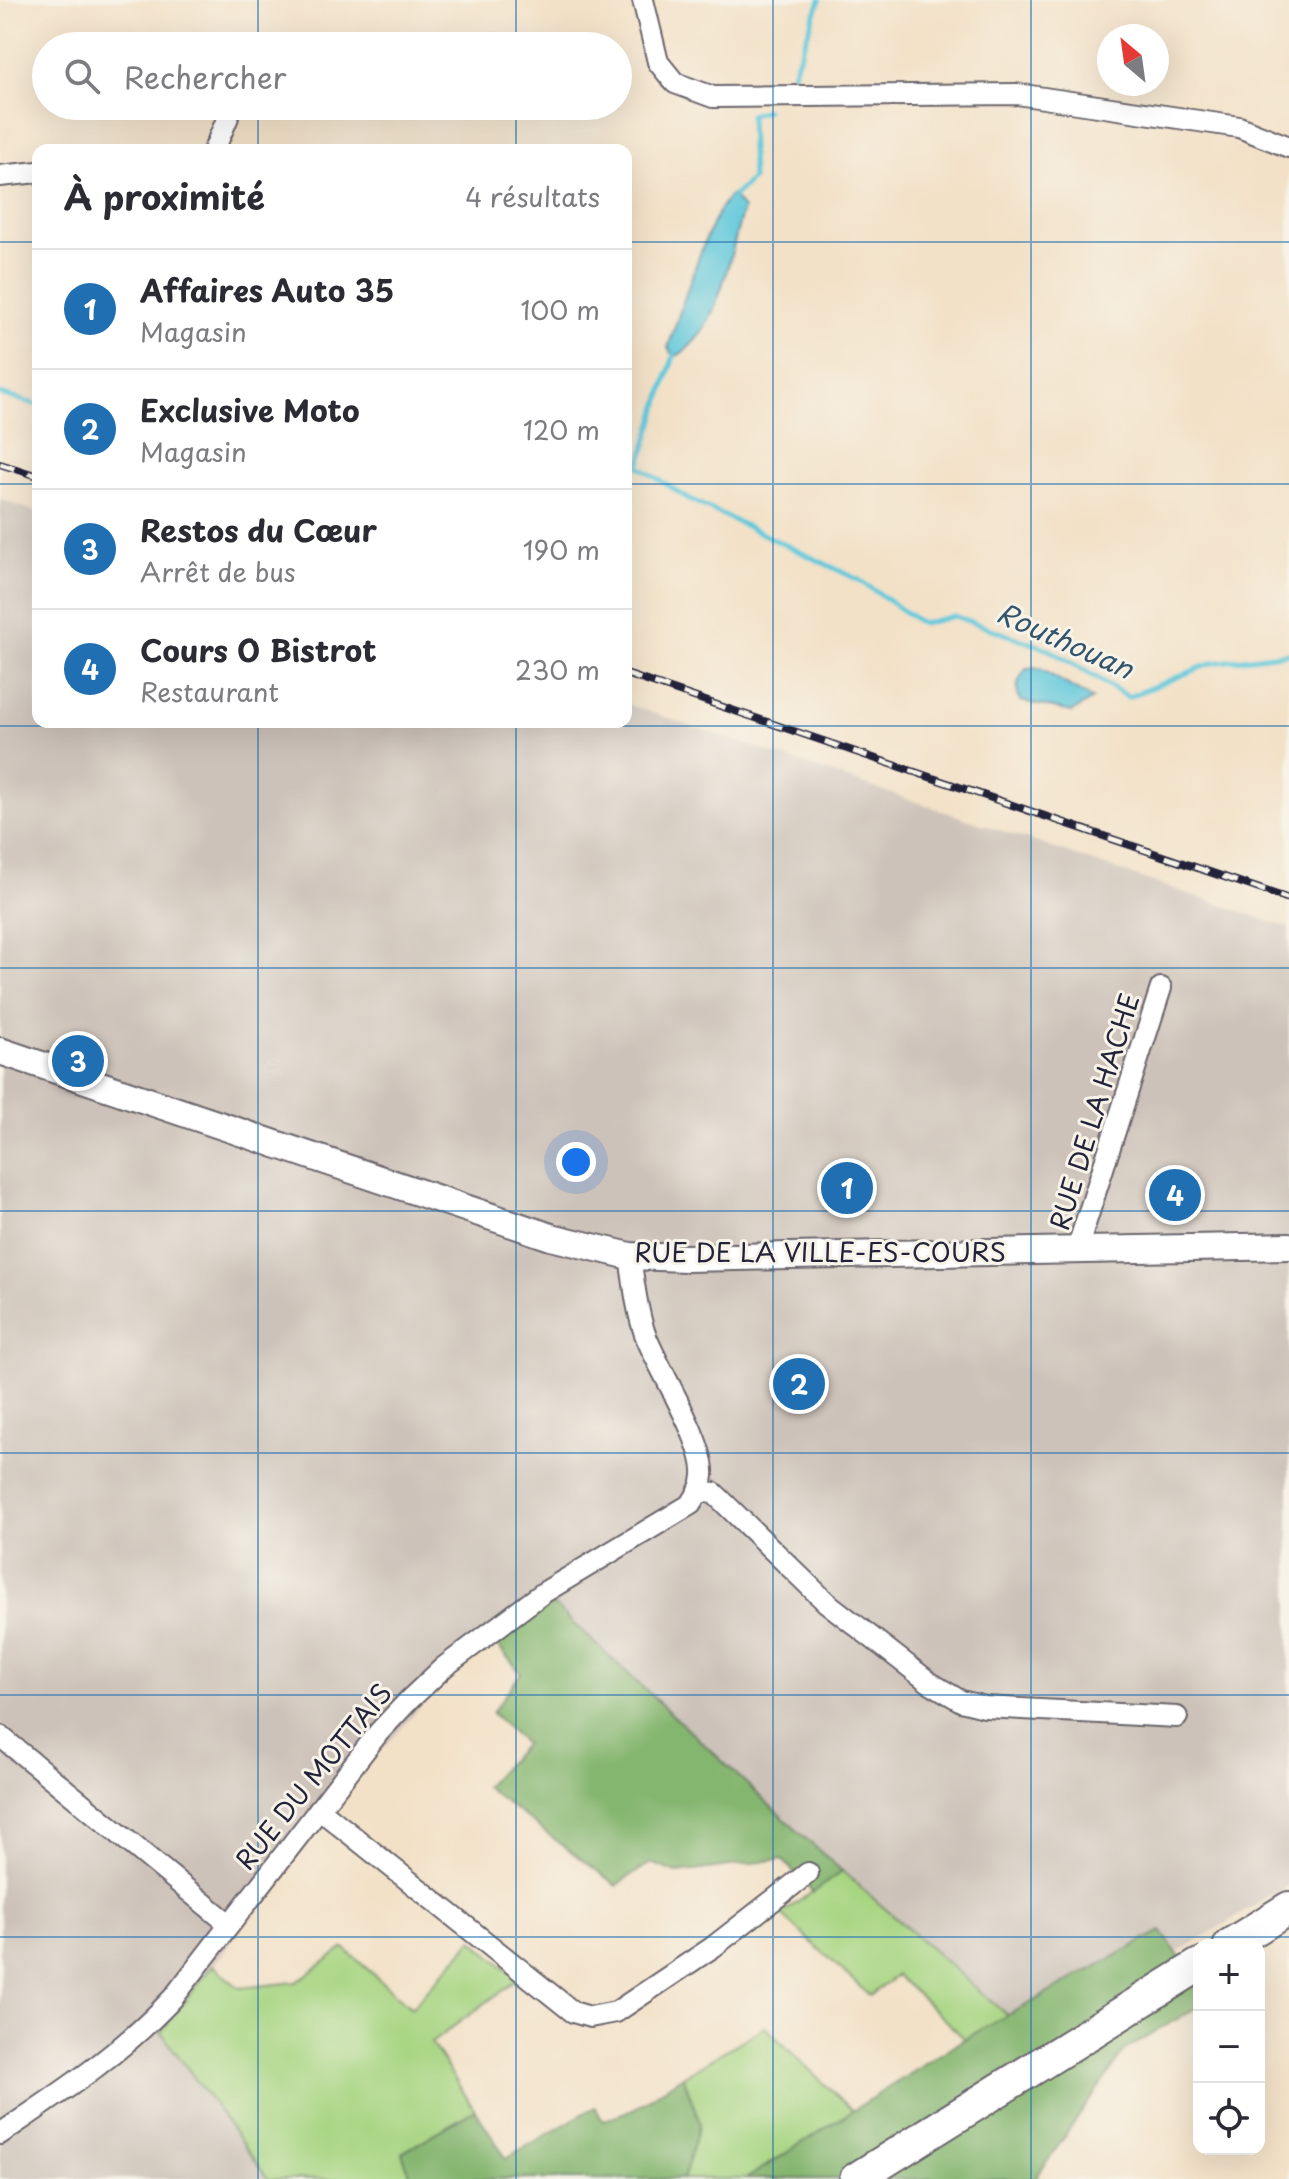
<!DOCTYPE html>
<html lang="fr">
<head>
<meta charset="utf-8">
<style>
	:root { --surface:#fff; --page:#f7f7f7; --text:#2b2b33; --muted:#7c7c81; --line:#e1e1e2; --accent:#1f6fb2 }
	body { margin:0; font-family:"Playpen Sans",sans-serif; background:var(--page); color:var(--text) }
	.controls { position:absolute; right:24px; bottom:24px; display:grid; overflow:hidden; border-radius:16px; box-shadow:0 8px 32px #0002 }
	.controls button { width:72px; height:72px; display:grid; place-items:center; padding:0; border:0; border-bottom:2px solid var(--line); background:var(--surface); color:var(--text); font:40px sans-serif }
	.compass { position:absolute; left:1097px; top:24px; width:72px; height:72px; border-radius:50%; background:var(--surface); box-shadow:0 8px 32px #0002; rotate:331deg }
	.you { position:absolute; left:576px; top:1162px; width:28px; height:28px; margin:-20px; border:6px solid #fff; border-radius:50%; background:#1a73e8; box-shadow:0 0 0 12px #1a73e833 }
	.badge { display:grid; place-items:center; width:52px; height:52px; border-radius:50%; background:var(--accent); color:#fff; font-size:26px; font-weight:700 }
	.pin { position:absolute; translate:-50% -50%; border:4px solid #fff; box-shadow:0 2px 8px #0006 }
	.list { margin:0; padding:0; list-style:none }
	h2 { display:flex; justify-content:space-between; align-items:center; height:104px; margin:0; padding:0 32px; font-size:34px }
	h2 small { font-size:26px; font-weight:400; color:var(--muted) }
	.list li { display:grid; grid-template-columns:52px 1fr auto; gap:24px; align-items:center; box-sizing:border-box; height:120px; padding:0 32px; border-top:2px solid var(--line) }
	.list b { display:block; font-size:30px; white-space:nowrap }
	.list p { margin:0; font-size:26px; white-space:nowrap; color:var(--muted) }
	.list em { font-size:26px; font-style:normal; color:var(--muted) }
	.icon { flex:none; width:44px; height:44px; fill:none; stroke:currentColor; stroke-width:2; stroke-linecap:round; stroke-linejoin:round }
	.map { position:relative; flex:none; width:1289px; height:2179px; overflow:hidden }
	.search { position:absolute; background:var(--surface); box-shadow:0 8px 32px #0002; left:32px; top:32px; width:600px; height:88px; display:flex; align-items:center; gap:20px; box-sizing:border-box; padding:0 28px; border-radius:44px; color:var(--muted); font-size:30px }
	.panel { position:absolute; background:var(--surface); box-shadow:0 8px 32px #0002; left:32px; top:144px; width:600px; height:584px; border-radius:16px }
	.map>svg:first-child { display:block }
	.industrial { fill:#cdc2b9 }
	.green { fill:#a7d582; stroke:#647c5e; stroke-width:2 }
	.forest { fill:#85b670; stroke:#546c56; stroke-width:2 }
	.water { fill:#5fc8db; stroke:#40758b; stroke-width:2 }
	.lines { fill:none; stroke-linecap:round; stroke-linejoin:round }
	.stream { stroke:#5fc8db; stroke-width:5 }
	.minor-casing { stroke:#6b656c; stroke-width:24 }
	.tertiary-casing { stroke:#6b656c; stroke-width:30 }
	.primary-casing { stroke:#6b656c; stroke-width:36 }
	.minor { stroke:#fff; stroke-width:20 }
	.tertiary { stroke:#fff; stroke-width:26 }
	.primary { stroke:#fff; stroke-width:32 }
	.rail-casing { stroke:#22223b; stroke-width:8 }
	.rail { stroke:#f7f3e8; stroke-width:5; stroke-dasharray:15; stroke-linecap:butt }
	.grid { fill:none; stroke:#1f6fb2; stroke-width:2; stroke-opacity:0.55 }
	.labels { text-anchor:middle; stroke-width:6; stroke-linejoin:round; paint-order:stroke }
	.street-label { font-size:26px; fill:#22223b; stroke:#f7f3e8 }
	.water-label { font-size:28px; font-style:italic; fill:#34546b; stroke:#f7f3e8 }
</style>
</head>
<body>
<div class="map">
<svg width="1289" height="2179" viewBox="0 0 1289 2179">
	<rect width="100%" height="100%" fill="#f7f3e8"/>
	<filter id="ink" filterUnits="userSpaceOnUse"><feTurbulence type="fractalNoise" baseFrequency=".0125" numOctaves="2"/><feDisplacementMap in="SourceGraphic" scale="16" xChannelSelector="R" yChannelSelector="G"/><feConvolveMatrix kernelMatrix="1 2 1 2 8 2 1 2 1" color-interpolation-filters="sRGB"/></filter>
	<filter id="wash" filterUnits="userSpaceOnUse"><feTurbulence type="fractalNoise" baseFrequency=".006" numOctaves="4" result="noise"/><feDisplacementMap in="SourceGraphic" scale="32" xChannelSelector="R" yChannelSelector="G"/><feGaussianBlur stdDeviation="1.8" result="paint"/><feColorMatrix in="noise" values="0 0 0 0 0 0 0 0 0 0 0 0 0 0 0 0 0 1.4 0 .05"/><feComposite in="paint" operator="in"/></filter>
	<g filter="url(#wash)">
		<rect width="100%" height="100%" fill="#f3e1c7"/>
		<!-- industrial -->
		<path class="industrial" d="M0 499 38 513V722H626V704L1289 928V1885L1178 1952 1161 1931 1009 2017 805 1838 553 1604 444 1680 364 1770 162 2032 268 2179H0Z"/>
		<!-- green -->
		<path class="green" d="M842 1871 1009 2017 965 2039 897 1975 870 1996 781 1914Z
			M473 1940 518 1979 431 2043 475 2110 402 2153 412 2179H268L161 2032 213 1965 239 1988 296 1982 344 1948 411 2008Z
			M765 2027 854 2112 746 2179H683L700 2123 683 2076Z"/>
		<!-- forest -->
		<path class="forest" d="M553 1604 805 1838 842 1871 813 1893 782 1859 677 1873 651 1863 616 1885 485 1787 525 1744 492 1713 521 1673 496 1644Z
			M1161 1931 1199 1984V2006L1125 2050 1035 2179H746L964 2039Z
			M683 2076 700 2123 683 2179H412L402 2153 475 2110 506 2158 595 2107 603 2121 633 2109Z"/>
		<!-- water -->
		<path class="water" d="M732 195 743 209C730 253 718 338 674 357L668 348C678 320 711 206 732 195Z
			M1039 668 1092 699 1072 712 1021 701C1014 689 1018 680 1026 669Z"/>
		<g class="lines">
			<!-- stream -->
			<path class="stream" d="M793 73 820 0
				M730 200 752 179 750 115 766 110
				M0 394 38 405
				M626 458 687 498 859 580 922 624 954 616 1048 649 1128 697 1212 663 1289 653
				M639 467 675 352"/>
		</g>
	</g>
	<g filter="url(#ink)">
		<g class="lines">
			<!-- minor casing -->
			<g class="minor-casing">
				<path id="minor" d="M643 0 658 62 675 83 713 97 1017 94 1239 127 1289 147
					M214 150 228 117
					M0 176 38 172
					M1080 1251V1240L1161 988
					M700 1491 714 1493 826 1602 929 1682 961 1701 985 1707 1177 1717
					M0 1736 229 1924
					M319 1809 573 2012 590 2017 616 2012 713 1947 808 1873
					M0 2134C62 2092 122 2053 173 1998L379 1732 409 1700 444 1667 543 1593 691 1504C697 1495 702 1487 703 1476 706 1443 658 1369 645 1334 636 1308 634 1282 630 1256"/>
			</g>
			<!-- tertiary casing -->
			<g class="tertiary-casing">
				<path id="tertiary" d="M0 1051 551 1237 630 1256 686 1258 1289 1246"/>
			</g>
			<!-- primary casing -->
			<g class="primary-casing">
				<path id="primary" d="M1230 1945 1289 1908
					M856 2179 1199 1965"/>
			</g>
			<!-- minor -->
			<use href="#minor" class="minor"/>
			<!-- tertiary -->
			<use href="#tertiary" class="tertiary"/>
			<!-- primary -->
			<use href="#primary" class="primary"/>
			<!-- rail casing -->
			<g class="rail-casing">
				<path id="rail" d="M0 464 38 476
					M626 674 1289 899"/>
			</g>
			<!-- rail -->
			<use href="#rail" class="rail"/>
		</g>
	</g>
	<!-- grid -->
	<path class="grid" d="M258 0V46M516 0V46M773 0V2179M1031 0V2179M258 106V150M516 106V150M0 242H38M626 242H1289M0 484H38M626 484H1289M258 722V2179M516 722V2179M0 726H1289M0 968H1289M0 1211H1289M0 1453H1289M0 1695H1289M0 1937H1289"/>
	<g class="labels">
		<!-- street labels -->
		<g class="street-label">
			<text transform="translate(1095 1112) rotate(-73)" y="9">RUE DE LA HACHE</text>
			<text x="820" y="1262">RUE DE LA VILLE-ES-COURS</text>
			<text transform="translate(314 1777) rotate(-51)" y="9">RUE DU MOTTAIS</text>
		</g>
		<!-- water labels -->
		<g class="water-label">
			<text transform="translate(1065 641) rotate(24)" y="10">Routhouan</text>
		</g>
	</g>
</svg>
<div class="controls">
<button>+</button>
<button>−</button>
<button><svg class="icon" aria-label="locate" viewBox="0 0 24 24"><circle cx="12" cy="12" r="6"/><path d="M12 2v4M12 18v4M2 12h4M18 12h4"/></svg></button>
</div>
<svg class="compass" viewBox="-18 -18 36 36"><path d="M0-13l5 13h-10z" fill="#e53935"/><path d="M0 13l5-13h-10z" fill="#7c7c81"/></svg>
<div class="you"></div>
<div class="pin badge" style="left:847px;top:1188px">1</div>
<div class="pin badge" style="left:799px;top:1384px">2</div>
<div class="pin badge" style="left:78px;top:1061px">3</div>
<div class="pin badge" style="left:1175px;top:1195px">4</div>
<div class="search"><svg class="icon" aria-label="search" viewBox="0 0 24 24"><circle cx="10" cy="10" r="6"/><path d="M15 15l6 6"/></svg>Rechercher</div>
<section class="panel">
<h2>À proximité<small>4 résultats</small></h2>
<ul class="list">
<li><span class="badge">1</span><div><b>Affaires Auto 35</b><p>Magasin</p></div><em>100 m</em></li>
<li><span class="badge">2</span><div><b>Exclusive Moto</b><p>Magasin</p></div><em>120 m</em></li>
<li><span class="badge">3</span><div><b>Restos du Cœur</b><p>Arrêt de bus</p></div><em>190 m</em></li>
<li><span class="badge">4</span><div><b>Cours O Bistrot</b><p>Restaurant</p></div><em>230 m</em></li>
</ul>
</section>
</div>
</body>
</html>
